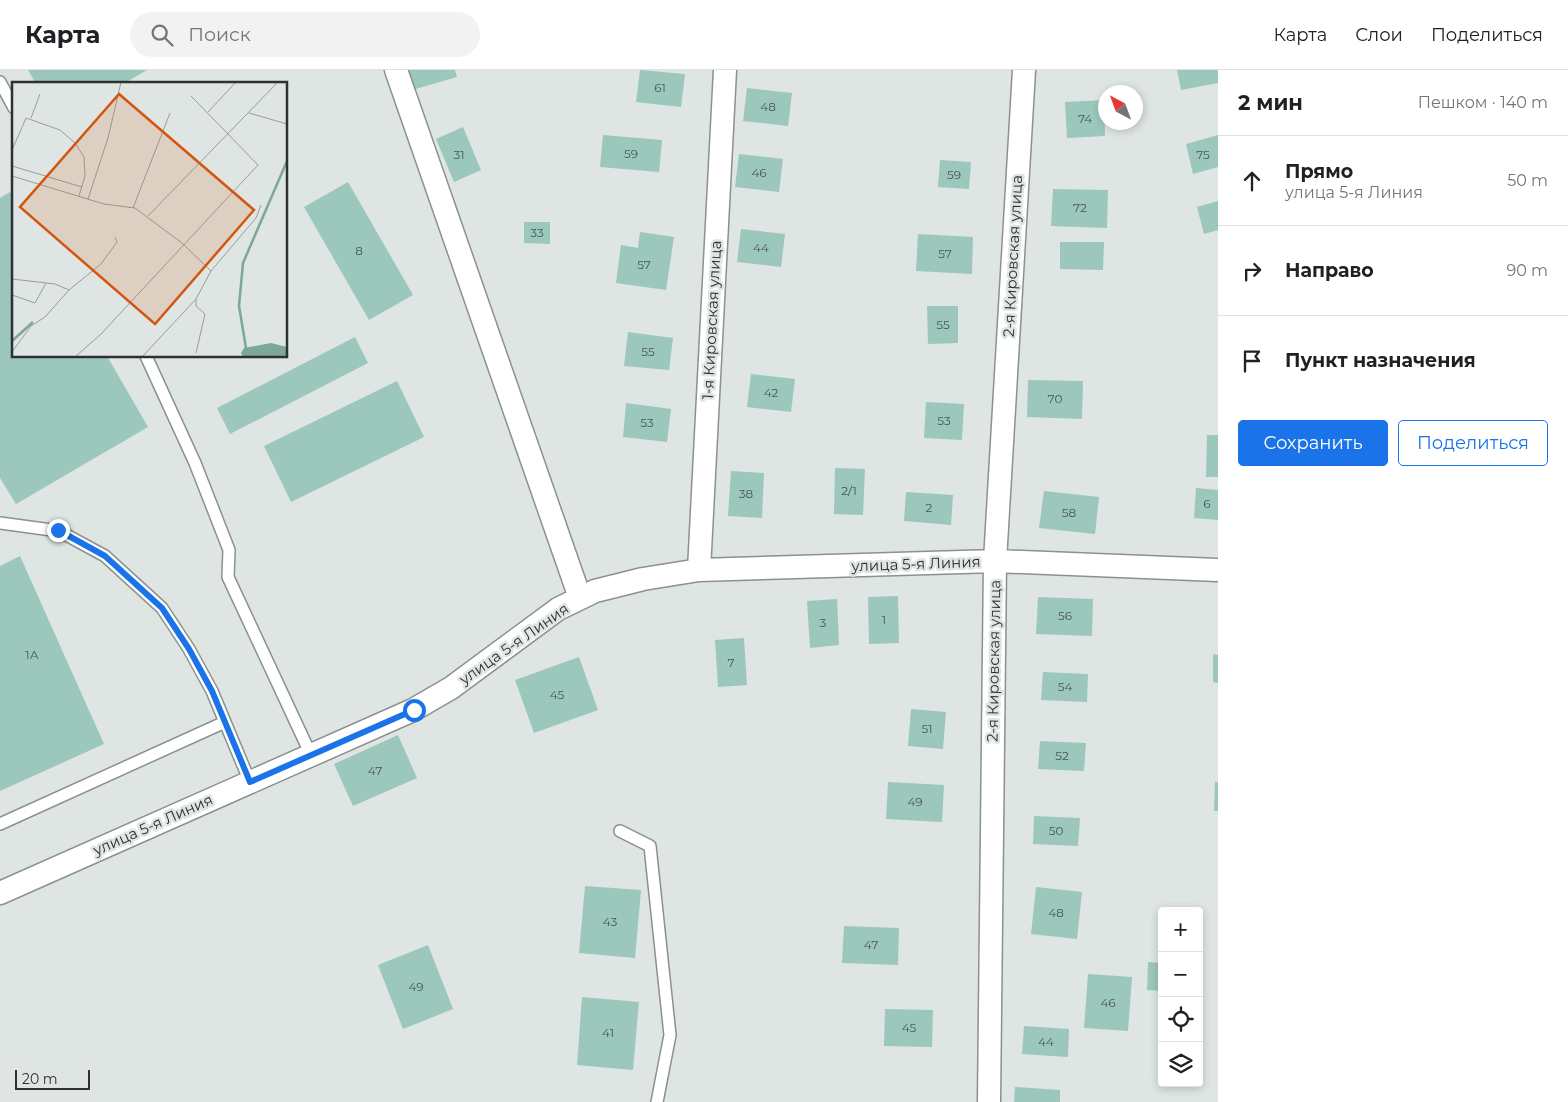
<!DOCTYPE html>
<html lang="ru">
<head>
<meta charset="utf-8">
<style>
	:root { --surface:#fff; --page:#f2f2f2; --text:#202124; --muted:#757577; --line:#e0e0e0; --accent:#1a73e8 }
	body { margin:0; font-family:Montserrat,sans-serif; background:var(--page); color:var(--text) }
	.controls { position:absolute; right:15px; bottom:15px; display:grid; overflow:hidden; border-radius:5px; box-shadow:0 2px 8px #0003 }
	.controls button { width:45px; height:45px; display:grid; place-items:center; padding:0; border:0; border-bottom:1px solid var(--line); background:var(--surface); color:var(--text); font:25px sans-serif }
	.compass { position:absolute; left:1098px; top:15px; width:45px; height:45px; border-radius:50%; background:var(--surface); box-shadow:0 2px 8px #0003; rotate:319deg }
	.scale { position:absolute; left:15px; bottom:12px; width:75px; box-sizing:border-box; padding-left:5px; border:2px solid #2e3130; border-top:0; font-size:14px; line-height:18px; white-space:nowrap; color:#2e3130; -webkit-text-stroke:4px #dee5e3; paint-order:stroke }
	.stop { position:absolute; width:15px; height:15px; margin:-11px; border:4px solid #1a73e8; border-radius:50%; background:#fff }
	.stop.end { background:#1a73e8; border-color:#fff; box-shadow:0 1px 5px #0008 }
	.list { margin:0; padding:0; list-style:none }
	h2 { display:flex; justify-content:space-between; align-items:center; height:65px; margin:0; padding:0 20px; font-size:21px }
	h2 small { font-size:16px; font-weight:400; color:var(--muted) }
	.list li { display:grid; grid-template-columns:32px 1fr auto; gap:15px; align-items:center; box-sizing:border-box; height:90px; padding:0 20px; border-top:1px solid var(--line) }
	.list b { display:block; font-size:19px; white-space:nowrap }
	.list p { margin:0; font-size:16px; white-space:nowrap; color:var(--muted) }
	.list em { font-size:16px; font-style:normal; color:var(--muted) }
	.actions { display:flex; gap:10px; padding:15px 20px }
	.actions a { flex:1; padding:11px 0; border:1px solid var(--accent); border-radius:5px; text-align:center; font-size:18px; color:var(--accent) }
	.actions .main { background:var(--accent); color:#fff }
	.icon { flex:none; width:28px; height:28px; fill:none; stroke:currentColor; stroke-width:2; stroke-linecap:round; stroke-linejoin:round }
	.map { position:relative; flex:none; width:1218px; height:1032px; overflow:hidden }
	header { display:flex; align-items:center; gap:30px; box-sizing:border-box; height:70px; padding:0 25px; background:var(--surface); border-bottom:1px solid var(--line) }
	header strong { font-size:24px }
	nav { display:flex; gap:28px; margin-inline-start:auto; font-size:18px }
	.search { width:350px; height:45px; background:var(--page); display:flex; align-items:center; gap:12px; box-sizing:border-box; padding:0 18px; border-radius:28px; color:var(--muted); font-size:19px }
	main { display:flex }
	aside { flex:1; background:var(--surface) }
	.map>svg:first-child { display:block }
	.building { fill:#9cc7bc }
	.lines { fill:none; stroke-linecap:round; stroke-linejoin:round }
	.lane-casing { stroke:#8b918f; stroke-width:14 }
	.street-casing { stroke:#8b918f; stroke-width:25 }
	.lane { stroke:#fff; stroke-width:11 }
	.street { stroke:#fff; stroke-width:22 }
	.route { stroke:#1a73e8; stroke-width:6 }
	.labels { text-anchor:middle; stroke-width:5; stroke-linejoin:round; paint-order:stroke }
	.number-label { font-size:12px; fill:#4a5653 }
	.street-label { font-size:15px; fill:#2e3130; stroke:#dee5e3 }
	.inset-river { fill:none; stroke:#7da69c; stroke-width:2.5 }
	.inset-road { fill:none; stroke:#989d9b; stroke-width:1 }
	.view { fill:#d55510; fill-opacity:0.15; stroke:#d55510; stroke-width:2.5 }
	.inset-edge { fill:none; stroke:#2e3130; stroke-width:2.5 }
</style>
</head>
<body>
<header>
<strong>Карта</strong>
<div class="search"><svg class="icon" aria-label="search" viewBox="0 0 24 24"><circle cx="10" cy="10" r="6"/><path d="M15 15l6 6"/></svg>Поиск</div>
<nav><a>Карта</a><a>Слои</a><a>Поделиться</a></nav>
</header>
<main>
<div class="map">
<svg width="1218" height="1032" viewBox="0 0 1218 1032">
	<rect width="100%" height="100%" fill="#dee5e3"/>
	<!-- building -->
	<path class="building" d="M28 0H147L123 14H36Z
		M406 0H455L457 7 412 20Z
		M640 0 685 4 681 37 636 32Z
		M1177 0H1218V13L1181 20Z
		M747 18 792 23 788 56 743 51Z
		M1104 30 1105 66 1067 68 1065 32Z
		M463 57 481 100 454 112 436 69Z
		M603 65 662 70 659 102 600 97Z
		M1218 65V97L1193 104 1186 74Z
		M739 84 783 89 779 122 735 117Z
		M940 90 971 92 969 119 938 117Z
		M348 112 413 225 369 250 304 137Z
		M1053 119 1108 120 1107 158 1051 156Z
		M10 122 14 128V286H107L148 357 16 434 0 408V128Z
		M1218 131V160L1204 164 1197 137Z
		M524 152H550V174L524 173Z
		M741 159 785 164 781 197 737 192Z
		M640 162 674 167 666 220 616 213 621 175 638 178Z
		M918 164 973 167 972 204 916 201Z
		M1060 172H1104L1103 200 1060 199Z
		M927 236H958V273L928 274Z
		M628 262 673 268 669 300 624 296Z
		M355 267 368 293 230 364 217 338Z
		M751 304 795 309 791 342 747 337Z
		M1028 310 1083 311 1082 349 1027 347Z
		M397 311 424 367 291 432 264 376Z
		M926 332 964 334 962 370 924 368Z
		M626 333 671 339 667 372 623 367Z
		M1207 365H1218V407H1206Z
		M835 398 865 399 863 445 834 444Z
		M731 401 764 403 762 448 728 446Z
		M1196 418 1218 420V450L1194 448Z
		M1044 421 1099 427 1095 464 1039 458Z
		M906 422 953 425 951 455 904 451Z
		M20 486 104 674 0 721V496Z
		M898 526 899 573 869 574 868 527Z
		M1038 527 1093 529 1092 566 1036 564Z
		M837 529 839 575 810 578 807 531Z
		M744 568 747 615 718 617 715 570Z
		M1213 584 1218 585V613L1213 612Z
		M579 587 598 640 534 663 515 610Z
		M1043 602 1088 604 1087 632 1041 630Z
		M911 639 946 642 943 679 908 676Z
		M398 665 417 708 353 736 334 694Z
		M1040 671 1086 673 1084 701 1038 699Z
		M888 712 944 715 942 752 886 749Z
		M1215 712H1218V741H1214Z
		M1034 746 1080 748 1078 776 1033 774Z
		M585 816 641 820 635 888 579 883Z
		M1036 817 1082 822 1077 869 1031 864Z
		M844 856 899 858 898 895 842 893Z
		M428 875 453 939 403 959 378 895Z
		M1148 892 1162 893V921L1147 920Z
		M1088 904 1132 907 1128 961 1084 958Z
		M582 927 639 932 633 1000 577 995Z
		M885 939 933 940 932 977 884 976Z
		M1024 956 1069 959 1068 987 1022 984Z
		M1015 1017 1060 1020V1032H1014Z"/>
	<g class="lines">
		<!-- lane casing -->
		<g class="lane-casing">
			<path id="lane" d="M0 12 14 38
				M146 286 195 393 229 480 228 507 311 685
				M0 453 59 461 105 486 162 538 189 579 212 621 250 712
				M0 754 225 652
				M620 761 650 776 670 965 657 1032"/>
		</g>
		<!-- street casing -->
		<g class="street-casing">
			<path id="street" d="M396 0 580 528
				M699 500 725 0
				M0 823 413 640 451 618 558 539 595 521 643 509 699 500 995 491 1218 500
				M989 1032 995 491 1024 0"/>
		</g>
		<!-- lane -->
		<use href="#lane" class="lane"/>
		<!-- street -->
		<use href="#street" class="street"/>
	</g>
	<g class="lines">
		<!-- route -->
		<path class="route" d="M58 460 105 486 162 538 189 579 212 621 250 712 414 640"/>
	</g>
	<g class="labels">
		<!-- number labels -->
		<g class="number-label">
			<text x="660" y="22">61</text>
			<text x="768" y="41">48</text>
			<text x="1085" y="53">74</text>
			<text x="631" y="88">59</text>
			<text x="459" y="89">31</text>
			<text x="1203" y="89">75</text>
			<text x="759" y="107">46</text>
			<text x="954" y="109">59</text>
			<text x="1080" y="142">72</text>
			<text x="537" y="167">33</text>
			<text x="761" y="182">44</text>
			<text x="359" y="185">8</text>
			<text x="945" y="188">57</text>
			<text x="644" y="199">57</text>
			<text x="943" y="259">55</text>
			<text x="648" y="286">55</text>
			<text x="771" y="327">42</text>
			<text x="1055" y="333">70</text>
			<text x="944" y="355">53</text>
			<text x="647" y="357">53</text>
			<text x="849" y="425">2/1</text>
			<text x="746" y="428">38</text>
			<text x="1207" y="438">6</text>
			<text x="929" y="442">2</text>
			<text x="1069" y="447">58</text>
			<text x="1065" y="550">56</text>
			<text x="884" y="554">1</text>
			<text x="823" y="557">3</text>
			<text x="32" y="589">1А</text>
			<text x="731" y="597">7</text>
			<text x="1065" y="621">54</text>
			<text x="557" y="629">45</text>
			<text x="927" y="663">51</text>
			<text x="1062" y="690">52</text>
			<text x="375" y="705">47</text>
			<text x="915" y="736">49</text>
			<text x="1056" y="765">50</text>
			<text x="1056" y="847">48</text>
			<text x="610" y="856">43</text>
			<text x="871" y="879">47</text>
			<text x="416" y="921">49</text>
			<text x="1108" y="937">46</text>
			<text x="909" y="962">45</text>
			<text x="608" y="967">41</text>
			<text x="1046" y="976">44</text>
		</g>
		<!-- street labels -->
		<g class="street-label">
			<text transform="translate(1013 186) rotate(-87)" y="5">2-я Кировская улица</text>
			<text transform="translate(712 250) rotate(-87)" y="5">1-я Кировская улица</text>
			<text transform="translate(916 494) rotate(-2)" y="5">улица 5-я Линия</text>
			<text transform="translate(514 574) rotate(-35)" y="5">улица 5-я Линия</text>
			<text transform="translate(994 591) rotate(-89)" y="5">2-я Кировская улица</text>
			<text transform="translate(153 755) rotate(-24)" y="5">улица 5-я Линия</text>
		</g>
	</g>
	<!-- overview -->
	<g transform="translate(12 12)">
		<rect width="275" height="275" fill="#dee5e3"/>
		<path d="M259 261 275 265V275H231L229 271 232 266Z" fill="#7da69c"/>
		<path class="inset-river" d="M0 259 21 240M234 266 227 224 231 181 275 79"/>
		<path class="inset-road" d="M196 30 224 0M237 31 275 42M19 36 28 12M0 68 14 36 48 48 63 61 72 75 73 94 67 114M0 84 70 105M0 94 92 122 123 126 170 161 199 189M76 117 96 56 109 0M121 126 158 31M136 134 266 0M0 197 43 202 57 208 33 235 19 244 0 270M57 208 89 182 105 160 103 155M0 213 23 221 34 201M184 217V224L193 232 184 271M63 275 89 252 246 83 179 14M130 275 184 217 199 189 244 136 249 123"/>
		<path class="view" d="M107 12 242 128 143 242 8 125Z"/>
		<rect width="275" height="275" class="inset-edge"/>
	</g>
</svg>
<div class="controls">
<button>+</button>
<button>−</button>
<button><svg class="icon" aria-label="locate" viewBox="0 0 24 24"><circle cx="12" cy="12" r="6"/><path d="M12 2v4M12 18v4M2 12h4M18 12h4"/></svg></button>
<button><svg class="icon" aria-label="layers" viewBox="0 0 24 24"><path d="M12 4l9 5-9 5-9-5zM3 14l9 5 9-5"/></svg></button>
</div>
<svg class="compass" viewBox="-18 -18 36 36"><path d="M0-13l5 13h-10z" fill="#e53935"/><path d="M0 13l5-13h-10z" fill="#757577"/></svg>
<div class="scale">20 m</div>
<div class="stop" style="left:414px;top:640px"></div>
<div class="stop end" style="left:58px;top:460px"></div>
</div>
<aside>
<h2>2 мин<small>Пешком · 140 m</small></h2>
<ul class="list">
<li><svg class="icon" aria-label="ahead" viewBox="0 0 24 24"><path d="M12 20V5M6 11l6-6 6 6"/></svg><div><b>Прямо</b><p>улица 5-я Линия</p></div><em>50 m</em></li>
<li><svg class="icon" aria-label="right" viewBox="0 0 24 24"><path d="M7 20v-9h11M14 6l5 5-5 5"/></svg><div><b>Направо</b></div><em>90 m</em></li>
<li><svg class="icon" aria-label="arrive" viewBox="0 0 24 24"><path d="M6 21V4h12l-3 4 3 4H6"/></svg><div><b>Пункт назначения</b></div></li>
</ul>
<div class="actions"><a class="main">Сохранить</a><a>Поделиться</a></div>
</aside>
</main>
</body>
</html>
